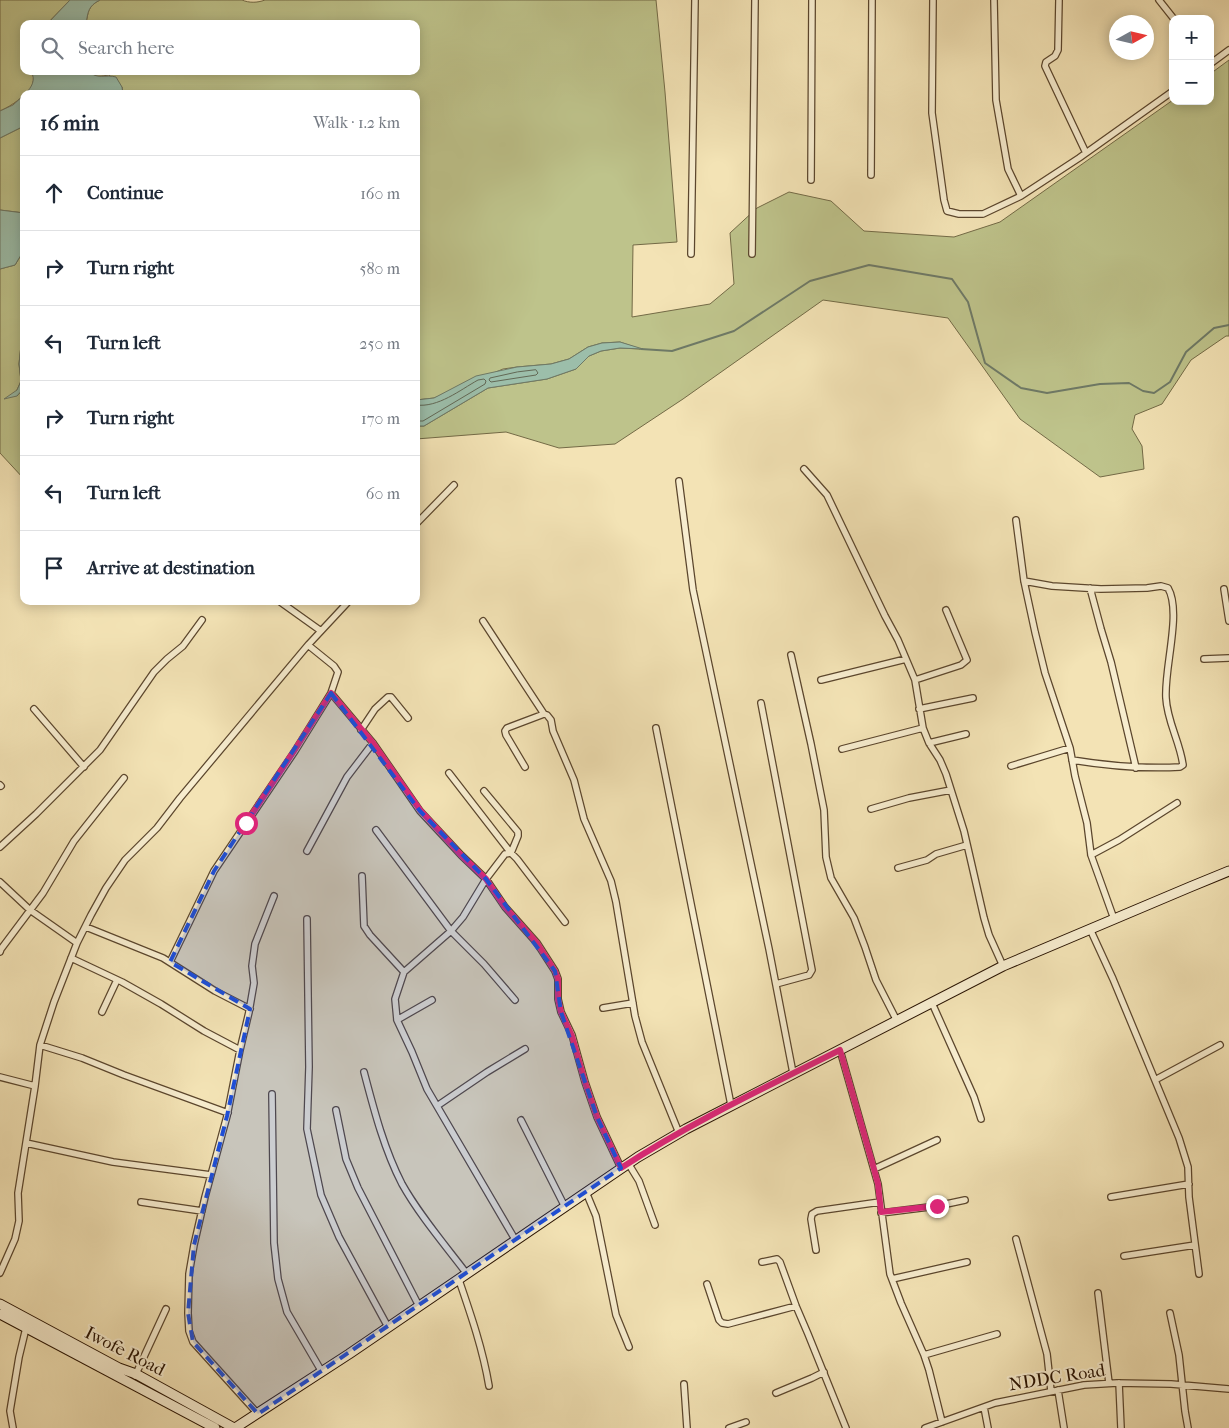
<!DOCTYPE html>
<html lang="en">
<head>
<meta charset="utf-8">
<style>
	:root { --surface:#fff; --page:#f6f6f7; --text:#1f2937; --muted:#747a83; --line:#e0e1e3 }
	body { margin:0; font-family:"IM FELL French Canon",serif; background:var(--page); color:var(--text) }
	.controls { position:absolute; right:15px; top:15px; display:grid; overflow:hidden; border-radius:10px; box-shadow:0 2px 12px #0003 }
	.controls button { width:45px; height:45px; display:grid; place-items:center; padding:0; border:0; border-bottom:1px solid var(--line); background:var(--surface); color:var(--text); font:25px sans-serif }
	.compass { position:absolute; left:1109px; top:15px; width:45px; height:45px; border-radius:50%; background:var(--surface); box-shadow:0 2px 12px #0003; rotate:82deg }
	.stop { position:absolute; width:15px; height:15px; margin:-11px; border:4px solid #db2777; border-radius:50%; background:#fff }
	.stop.end { background:#db2777; border-color:#fff; box-shadow:0 1px 5px #0008 }
	.list { margin:0; padding:0; list-style:none }
	h2 { display:flex; justify-content:space-between; align-items:center; height:65px; margin:0; padding:0 20px; font-size:21px }
	h2 small { font-size:16px; font-weight:400; color:var(--muted) }
	.list li { display:grid; grid-template-columns:32px 1fr auto; gap:15px; align-items:center; box-sizing:border-box; height:75px; padding:0 20px; border-top:1px solid var(--line) }
	.list b { display:block; font-size:19px; white-space:nowrap }
	.list em { font-size:16px; font-style:normal; color:var(--muted) }
	.icon { flex:none; width:28px; height:28px; fill:none; stroke:currentColor; stroke-width:2; stroke-linecap:round; stroke-linejoin:round }
	.map { position:relative; flex:none; width:1229px; height:1428px; overflow:hidden }
	.search { position:absolute; background:var(--surface); box-shadow:0 2px 12px #0003; left:20px; top:20px; width:400px; height:55px; display:flex; align-items:center; gap:12px; box-sizing:border-box; padding:0 18px; border-radius:10px; color:var(--muted); font-size:19px }
	.panel { position:absolute; background:var(--surface); box-shadow:0 2px 12px #0003; left:20px; top:90px; width:400px; height:515px; border-radius:10px }
	.map>svg:first-child { display:block }
	.green { fill:#bec38b; stroke:#736a46 }
	.water { fill:#9cbeaa; stroke:#6e7966 }
	.lines { fill:none; stroke-linecap:round; stroke-linejoin:round }
	.shore { stroke:#626855; stroke-width:1 }
	.stream { stroke:#6e7966; stroke-width:2 }
	.street-casing { stroke:#5b462d; stroke-width:8 }
	.secondary-casing { stroke:#281200; stroke-width:11 }
	.street { stroke:#f7edcf; stroke-width:5.5 }
	.secondary { stroke:#f7edcf; stroke-width:9 }
	.route { stroke:#db2777; stroke-width:6 }
	.marked { fill:#1d4ed8; fill-opacity:0.2; stroke:#1d4ed8; stroke-width:4; stroke-dasharray:10 6; stroke-linejoin:round }
	.labels { text-anchor:middle; stroke-width:4; stroke-linejoin:round; paint-order:stroke }
	.street-label { font-size:18px; fill:#281200; stroke:#f7edcf }
</style>
</head>
<body>
<div class="map">
<svg width="1229" height="1428" viewBox="0 0 1229 1428">
	<rect width="100%" height="100%" fill="#f3e3b5"/>
	<filter id="stains"><feTurbulence type="fractalNoise" baseFrequency=".004" numOctaves="4"/><feColorMatrix values="0 0 0 0 .2 0 0 0 0 .09 0 0 0 0 .02 0 0 0 .5 -.17"/></filter>
	<radialGradient id="worn" r=".72"><stop offset=".6" stop-color="#630" stop-opacity="0"/><stop offset="1" stop-color="#630" stop-opacity=".3"/></radialGradient>
	<!-- green -->
	<path class="green" d="M0 0H70L47 24H24V71H31L34 77 32 88C21 98 15 104 0 111Z
		M100 0H242C249 3 257 3 265 0H656L665 92 677 242 633 245 632 317 710 304 734 284 730 233 757 208 789 192 831 201 864 231 954 237 1000 222 1173 100 1210 101V74L1229 60V336H1226L1191 360 1162 404 1135 415 1132 429 1142 446 1144 469 1100 477 1020 419 948 318 823 300 683 399 615 444 559 448 506 432 416 439V426H424L488 388 547 379 576 369 589 356 601 351 620 348 640 349 620 342 602 343 588 347 569 359 551 364 517 367 503 369 434 398 416 400V94H123L122 87 109 75C101 76 94 79 89 71H416V24H86C88 12 88 6 100 0Z
		M24 126V213L0 210V138Z
		M24 250V332L21 345 19 364 21 381 17 390V396L24 388V479L0 453V269L15 265Z"/>
	<!-- water -->
	<path class="water" d="M70 0H100C88 6 88 12 86 24H47Z
		M31 71H89C96 80 106 74 116 77L122 87 123 94H65L62 91 57 92 54 94H25C32 87 36 80 31 71Z
		M24 95V126L0 138V111L13 105Z
		M0 210 24 213V250L15 265 0 269Z
		M24 333V388L17 396 4 399 17 390 21 381 19 364 21 345Z
		M620 342 643 349 620 348 601 351 589 356 576 369 547 379 488 388 424 426H416V400L434 398 476 376 517 367 551 364 569 359 588 347 602 343Z"/>
	<g class="lines">
		<!-- shore -->
		<path class="shore" d="M536 370 538 373 536 375 491 382 489 380 490 378 517 372Z
			M416 405C438 408 460 390 478 380L484 379 486 381 485 384 423 421H416"/>
		<!-- stream -->
		<path class="stream" d="M641 349 672 351 734 331 810 281 869 265 952 279 968 302 985 363 1021 388 1047 393 1100 384 1129 383 1143 391 1154 393 1170 382 1186 352 1214 328 1229 325"/>
		<!-- street casing -->
		<g class="street-casing">
			<path id="street" d="M933 0 932 113 944 200 947 211 959 214H983L1021 196 1079 158 1173 91
				M994 0 996 100 1008 169 1021 196
				M1059 0 1058 50 1055 56 1046 62 1045 66 1086 153
				M1159 0 1174 19
				M1210 64 1229 50
				M871 175 872 0
				M811 180 812 0
				M691 254 695 0
				M752 254 755 0
				M804 469 827 495 885 616 898 640 915 680 923 728 929 743 940 760 946 774 964 831 984 918 989 935 1003 966
				M679 481 693 590 769 949 793 1073
				M1016 520 1024 581 1035 632 1045 673 1070 748 1075 776 1087 823 1091 855 1114 919
				M416 524 454 485
				M1024 581 1052 586 1101 589 1147 588 1161 586 1168 588C1182 612 1164 668 1166 698 1167 721 1180 742 1183 765L1180 767C1143 769 1109 766 1072 760
				M1090 588 1101 629 1111 662 1136 768
				M1224 589 1229 621
				M279 601 321 631
				M483 621 544 714
				M308 645 334 666 338 672 331 693 373 743 420 811 461 855 486 879 505 907 537 943 555 971 558 979V999L561 1012 572 1035 585 1082 597 1117 621 1168
				M791 655 811 744 824 810 826 857 831 878 854 918 865 947 876 980 897 1021
				M1204 659 1229 658
				M821 680 906 659
				M915 680 961 665 967 660 946 610
				M761 703 812 970 809 975 776 984
				M34 709 84 767
				M919 709 973 698
				M656 728 731 1105
				M361 730 375 709 388 697H391L408 718
				M929 743 966 734
				M842 749 923 728
				M1011 766 1070 748
				M525 767 506 735 505 731 507 728 544 714 547 715 551 720 553 731 574 780 584 819 611 881 616 902 635 1016 642 1042 679 1133
				M449 773 511 853 518 836V832L484 791
				M0 785 1 786
				M871 809 909 798 951 790
				M376 830 451 931 484 964 515 1000
				M0 847 36 814 100 750 154 672 167 659 183 646 202 620
				M307 851 347 777 373 743
				M1091 855 1119 840 1177 803
				M898 868 927 860 936 854 967 845
				M362 876 364 926 370 935 404 972
				M0 882 30 910 77 943
				M307 919 309 1067 307 1129 321 1195 339 1237 388 1327
				M86 927 163 958 215 991 250 1009
				M1090 929 1113 979 1179 1138 1188 1167 1189 1197 1199 1274
				M0 952 1 949 43 893 74 841 124 778
				M71 958 122 982 161 1004 204 1031 240 1050
				M170 962 214 871 295 751 331 693
				M932 1003 974 1097 981 1119
				M603 1008 633 1003
				M102 1012 117 980
				M397 1020 432 1000
				M40 1045 82 1058 124 1075 228 1113
				M840 1050 878 1184 890 1274 901 1303 924 1355 929 1370 942 1422
				M364 1072C374 1110 384 1149 402 1184 420 1216 445 1245 467 1274
				M0 1077 35 1086
				M1155 1080 1220 1045
				M272 1094 274 1243 278 1279 287 1312 322 1372
				M437 1106 487 1072 525 1049
				M336 1110 346 1159 358 1188 419 1306
				M521 1120 565 1207
				M26 1143 113 1162 211 1175
				M628 1163 639 1181 655 1225
				M874 1169 937 1140
				M586 1192 596 1216 616 1315 629 1347
				M1111 1197 1189 1184
				M141 1202 202 1211
				M881 1213 937 1206 965 1200
				M1016 1239 1047 1354 1051 1391
				M516 1241 427 1089 412 1052 397 1020 395 999 404 972 451 931 463 917 486 879 505 854 511 853 517 859 565 922
				M816 1250 811 1219 812 1214 817 1211 880 1202
				M1124 1256 1195 1245
				M762 1262 777 1259 780 1262 796 1306 808 1334 846 1428
				M0 1273 15 1239 19 1221 18 1193 35 1086 40 1045 54 1002 77 943 91 915 106 888 125 860 157 828 180 798 308 645 349 601
				M892 1279 967 1262
				M459 1280C471 1315 483 1350 489 1386
				M707 1284 719 1320 722 1323 728 1324 796 1306
				M1098 1293 1109 1383
				M1170 1313 1179 1355 1185 1411 1188 1428
				M924 1355 997 1334
				M135 1376 166 1309
				M1119 1383 1121 1428
				M684 1384 687 1428
				M1058 1390 1064 1428
				M776 1393 812 1378 824 1372
				M984 1407 988 1428
				M258 1414 193 1342 189 1331 188 1313 189 1274 194 1245 205 1197 227 1116 240 1050 249 1012 254 983 252 966 255 944 274 896
				M13 1428 10 1411 19 1357 26 1328
				M729 1428 746 1422
				M925 1428 995 1403 1084 1385 1117 1383 1171 1384 1229 1389"/>
		</g>
		<!-- secondary casing -->
		<g class="secondary-casing">
			<path id="secondary" d="M0 1304 119 1368 136 1374 234 1428
				M0 1314 215 1428
				M235 1428 349 1354 638 1157 686 1129 1003 966 1190 887 1229 871"/>
		</g>
		<!-- street -->
		<use href="#street" class="street"/>
		<!-- secondary -->
		<use href="#secondary" class="secondary"/>
	</g>
	<g class="lines">
		<!-- route -->
		<path class="route" d="M246 823 294 751 331 693 373 743 420 810 461 855 486 879 505 907 537 943 555 971 558 979V999L561 1012 572 1036 585 1082 597 1117 621 1168C690 1123 766 1087 840 1050L874 1169 878 1184 881 1212 937 1206"/>
	</g>
	<!-- marked area -->
	<path class="marked" d="M331 693 420 811 486 879 555 971 561 1012 597 1117 621 1168 258 1414 193 1342 188 1313 194 1245 227 1116 250 1009 170 962 214 871Z"/>
	<g class="labels">
		<!-- street labels -->
		<g class="street-label">
			<text transform="translate(125 1351) rotate(27)" y="6">Iwofe Road</text>
			<text transform="translate(1057 1377) rotate(-9)" y="6">NDDC Road</text>
		</g>
	</g>
	<rect width="100%" height="100%" filter="url(#stains)"/>
	<rect width="100%" height="100%" fill="url(#worn)"/>
</svg>
<div class="controls">
<button>+</button>
<button>−</button>
</div>
<svg class="compass" viewBox="-18 -18 36 36"><path d="M0-13l5 13h-10z" fill="#e53935"/><path d="M0 13l5-13h-10z" fill="#747a83"/></svg>
<div class="stop" style="left:246px;top:823px"></div>
<div class="stop end" style="left:937px;top:1206px"></div>
<div class="search"><svg class="icon" aria-label="search" viewBox="0 0 24 24"><circle cx="10" cy="10" r="6"/><path d="M15 15l6 6"/></svg>Search here</div>
<section class="panel">
<h2>16 min<small>Walk · 1.2 km</small></h2>
<ul class="list">
<li><svg class="icon" aria-label="ahead" viewBox="0 0 24 24"><path d="M12 20V5M6 11l6-6 6 6"/></svg><div><b>Continue</b></div><em>160 m</em></li>
<li><svg class="icon" aria-label="right" viewBox="0 0 24 24"><path d="M7 20v-9h11M14 6l5 5-5 5"/></svg><div><b>Turn right</b></div><em>580 m</em></li>
<li><svg class="icon" aria-label="left" viewBox="0 0 24 24"><path d="M17 20v-9H6M10 6l-5 5 5 5"/></svg><div><b>Turn left</b></div><em>250 m</em></li>
<li><svg class="icon" aria-label="right" viewBox="0 0 24 24"><path d="M7 20v-9h11M14 6l5 5-5 5"/></svg><div><b>Turn right</b></div><em>170 m</em></li>
<li><svg class="icon" aria-label="left" viewBox="0 0 24 24"><path d="M17 20v-9H6M10 6l-5 5 5 5"/></svg><div><b>Turn left</b></div><em>60 m</em></li>
<li><svg class="icon" aria-label="arrive" viewBox="0 0 24 24"><path d="M6 21V4h12l-3 4 3 4H6"/></svg><div><b>Arrive at destination</b></div></li>
</ul>
</section>
</div>
</body>
</html>
